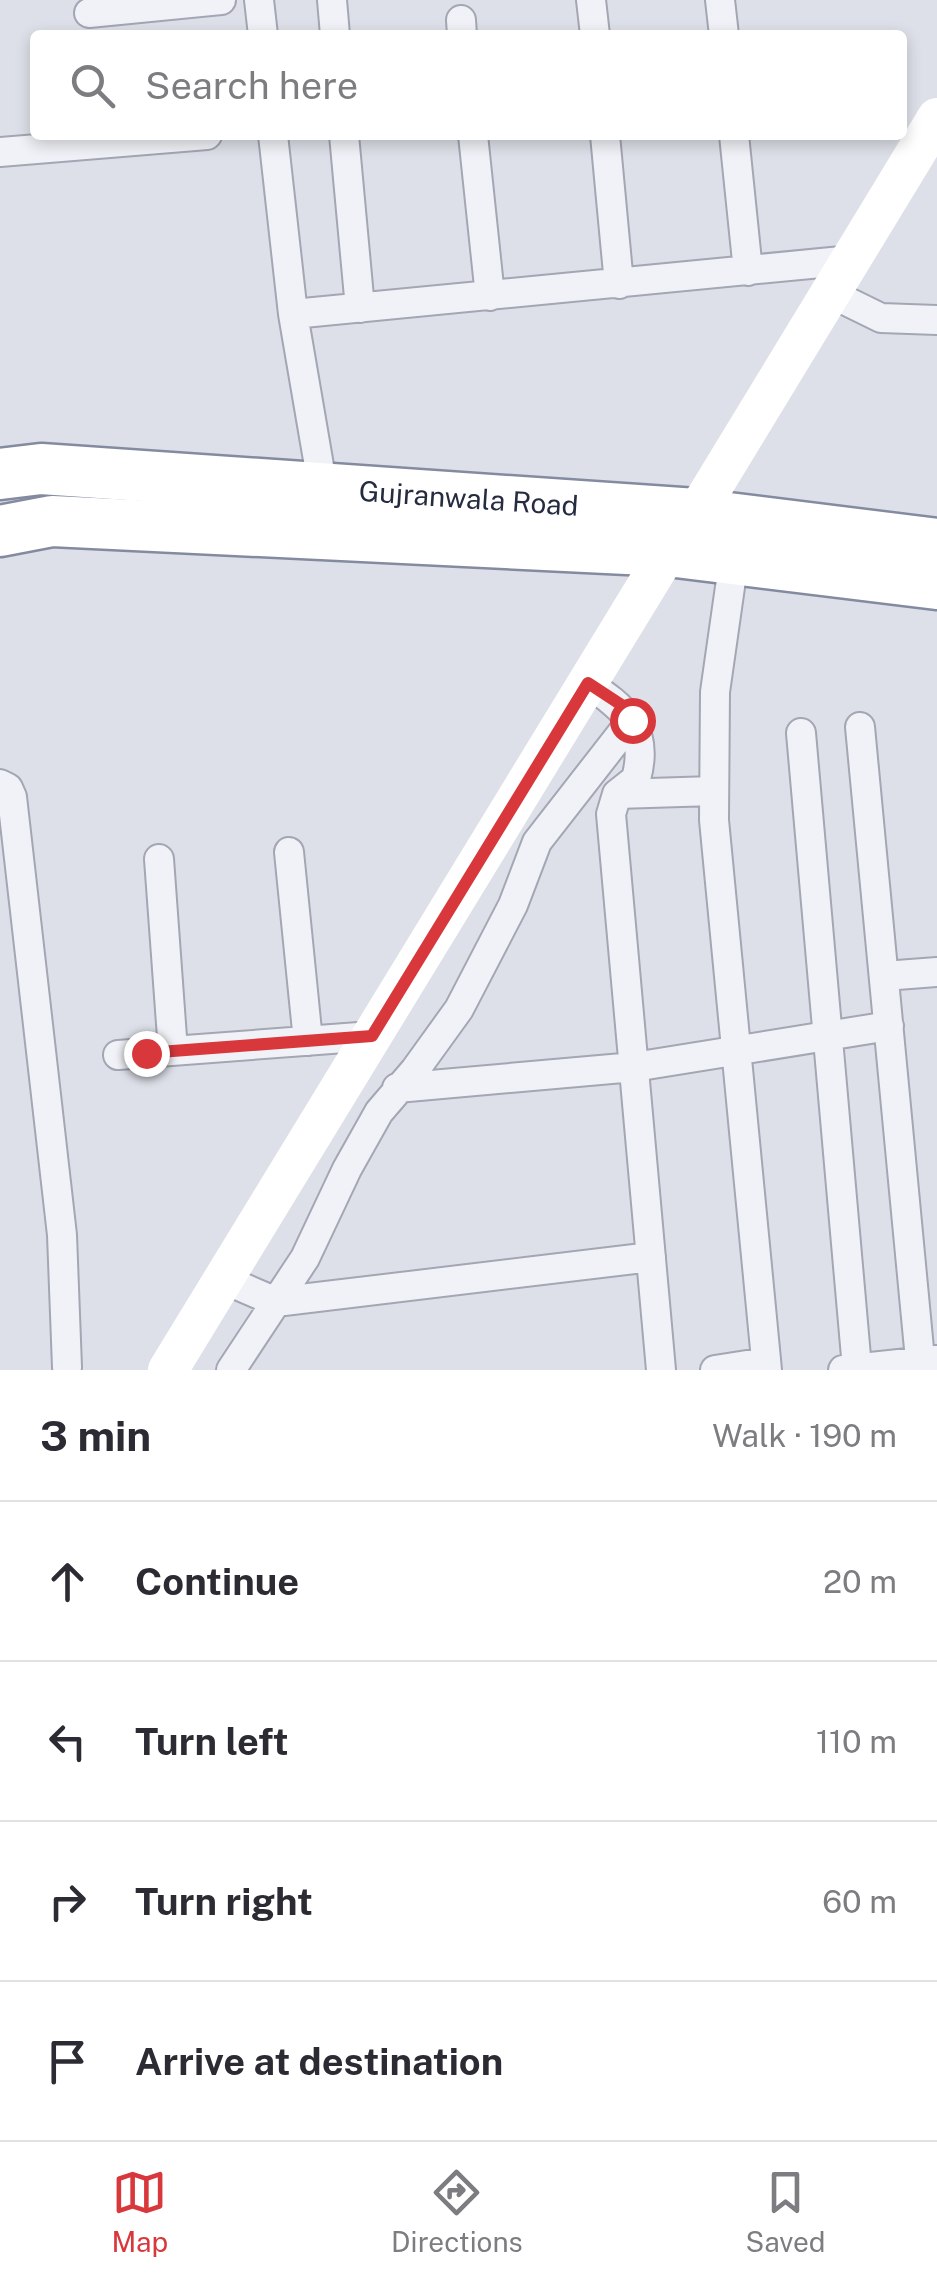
<!DOCTYPE html>
<html lang="en">
<head>
<meta charset="utf-8">
<style>
	:root { --surface:#fff; --page:#f2f2f3; --text:#2b2b33; --muted:#7c7c81; --line:#e1e1e2; --accent:#d8383b }
	body { margin:0; font-family:"Public Sans",sans-serif; background:var(--page); color:var(--text) }
	.stop { position:absolute; width:30px; height:30px; margin:-22px; border:8px solid #d8383b; border-radius:50%; background:#fff }
	.stop.end { background:#d8383b; border-color:#fff; box-shadow:0 2px 10px #0008 }
	.list { margin:0; padding:0; list-style:none }
	h2 { display:flex; justify-content:space-between; align-items:center; height:130px; margin:0; padding:0 40px; font-size:42px }
	h2 small { font-size:32px; font-weight:400; color:var(--muted) }
	.list li { display:grid; grid-template-columns:65px 1fr auto; gap:30px; align-items:center; box-sizing:border-box; height:160px; padding:0 40px; border-top:2px solid var(--line) }
	.list b { display:block; font-size:38px; white-space:nowrap }
	.list em { font-size:32px; font-style:normal; color:var(--muted) }
	.icon { flex:none; width:55px; height:55px; fill:none; stroke:currentColor; stroke-width:2; stroke-linecap:round; stroke-linejoin:round }
	.map { position:relative; flex:none; width:937px; height:1370px; overflow:hidden }
	.search { position:absolute; background:var(--surface); box-shadow:0 5px 15px #0003; left:30px; right:30px; top:30px; height:110px; display:flex; align-items:center; gap:25px; box-sizing:border-box; padding:0 35px; border-radius:10px; color:var(--muted); font-size:38px }
	.sheet { height:770px; background:var(--surface) }
	nav { display:flex; justify-content:space-around; align-items:center; box-sizing:border-box; height:140px; border-top:2px solid var(--line); background:var(--surface); font-size:28px; color:var(--muted) }
	nav a { display:grid; justify-items:center; gap:5px }
	nav .on { color:var(--accent) }
	.map>svg:first-child { display:block }
	.lines { fill:none; stroke-linecap:round; stroke-linejoin:round }
	.street-casing { stroke:#a3a6b3; stroke-width:32 }
	.highway-casing { stroke:#848ba0; stroke-width:55 }
	.street { stroke:#f1f2f7; stroke-width:28 }
	.secondary { stroke:#fff; stroke-width:40 }
	.highway { stroke:#fff; stroke-width:50 }
	.route { stroke:#d8383b; stroke-width:12 }
	.labels { text-anchor:middle; stroke-width:8; stroke-linejoin:round; paint-order:stroke }
	.street-label { font-size:28px; fill:#262c40; stroke:#edf0f6 }
</style>
</head>
<body>
<div class="map">
<svg width="937" height="1370" viewBox="0 0 937 1370">
	<rect width="100%" height="100%" fill="#dee0e9"/>
	<g class="lines">
		<!-- street casing -->
		<g class="street-casing">
			<path id="street" d="M259 0 263 35
				M332 0 335 35
				M591 0 595 35
				M720 0 724 35
				M89 13 221 0
				M461 20 462 35
				M273 135 293 314 323 489
				M344 135 360 308
				M473 135 490 296
				M605 135 619 284
				M734 135 748 271
				M0 152 207 135
				M832 294 881 318 937 320
				M293 314 852 260
				M734 559 715 692 714 820 767 1370
				M587 683C624 708 650 728 636 779L617 794 611 814 661 1370
				M860 727 921 1370
				M801 733 857 1368
				M0 784 8 788 12 797 62 1235 67 1367
				M617 794 714 791
				M289 852 308 1041
				M159 859 173 1051
				M884 976 937 972
				M118 1055 372 1036
				M397 1088 634 1067 889 1026
				M223 1279 274 1301H284L651 1257
				M231 1370 305 1258 347 1169 379 1112 415 1070 459 1009 513 905 537 842 632 720
				M715 1370 766 1362
				M843 1370 936 1360"/>
		</g>
		<!-- highway casing -->
		<g class="highway-casing">
			<g id="highway">
				<path id="s1" d="M0 474 41 469 696 514 937 544"/>
				<path d="M0 531 52 521 668 551 937 584"/>
			</g>
		</g>
		<!-- street -->
		<use href="#street" class="street"/>
		<!-- secondary -->
		<path class="secondary" d="M168 1370 668 551 696 514 937 118"/>
		<!-- highway -->
		<use href="#highway" class="highway"/>
	</g>
	<g class="lines">
		<!-- route -->
		<path class="route" d="M146 1053 372 1036 588 683 620 704 632 720"/>
	</g>
	<g class="labels">
		<!-- street labels -->
		<g class="street-label">
			<text dy="10" stroke="none"><textPath href="#s1" startOffset="470">Gujranwala Road</textPath></text>
		</g>
	</g>
</svg>
<div class="stop" style="left:632px;top:720px"></div>
<div class="stop end" style="left:146px;top:1053px"></div>
<div class="search"><svg class="icon" aria-label="search" viewBox="0 0 24 24"><circle cx="10" cy="10" r="6"/><path d="M15 15l6 6"/></svg>Search here</div>
</div>
<section class="sheet">
<h2>3 min<small>Walk · 190 m</small></h2>
<ul class="list">
<li><svg class="icon" aria-label="ahead" viewBox="0 0 24 24"><path d="M12 20V5M6 11l6-6 6 6"/></svg><div><b>Continue</b></div><em>20 m</em></li>
<li><svg class="icon" aria-label="left" viewBox="0 0 24 24"><path d="M17 20v-9H6M10 6l-5 5 5 5"/></svg><div><b>Turn left</b></div><em>110 m</em></li>
<li><svg class="icon" aria-label="right" viewBox="0 0 24 24"><path d="M7 20v-9h11M14 6l5 5-5 5"/></svg><div><b>Turn right</b></div><em>60 m</em></li>
<li><svg class="icon" aria-label="arrive" viewBox="0 0 24 24"><path d="M6 21V4h12l-3 4 3 4H6"/></svg><div><b>Arrive at destination</b></div></li>
</ul>
</section>
<nav>
<a class="on"><svg class="icon" aria-label="map" viewBox="0 0 24 24"><path d="M3 6l6-2 6 2 6-2v14l-6 2-6-2-6 2zM9 4v14M15 6v14"/></svg>Map</a>
<a><svg class="icon" aria-label="directions" viewBox="0 0 24 24"><path d="M12 3l9 9-9 9-9-9zM9 14v-3h6M13 9l2 2-2 2"/></svg>Directions</a>
<a><svg class="icon" aria-label="saved" viewBox="0 0 24 24"><path d="M7 4h10v16l-5-4-5 4z"/></svg>Saved</a>
</nav>
</body>
</html>
